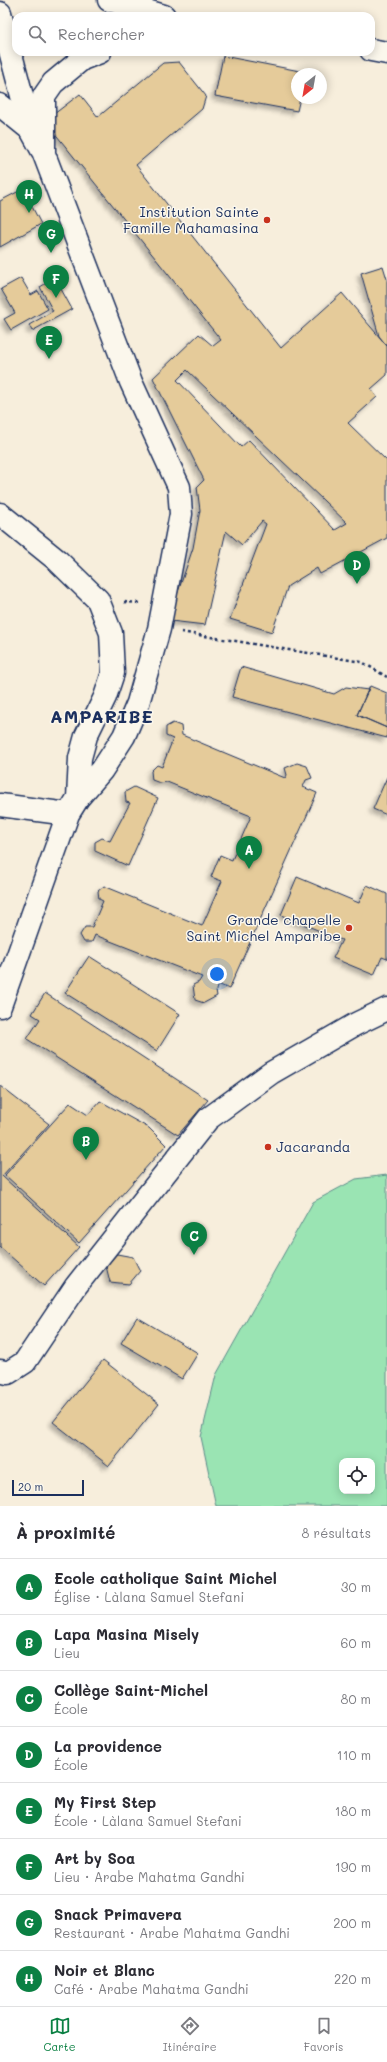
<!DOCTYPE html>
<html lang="fr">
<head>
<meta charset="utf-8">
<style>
	:root { --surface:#fff; --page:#f2f2f3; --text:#2b2b33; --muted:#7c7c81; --line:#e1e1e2; --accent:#0b8043 }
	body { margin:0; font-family:Mali,sans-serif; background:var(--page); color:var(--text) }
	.controls { position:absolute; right:12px; bottom:12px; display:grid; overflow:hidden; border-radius:8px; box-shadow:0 2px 10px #0003 }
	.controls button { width:36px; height:36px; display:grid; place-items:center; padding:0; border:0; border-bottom:1px solid var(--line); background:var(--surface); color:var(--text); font:20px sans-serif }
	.compass { position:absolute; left:291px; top:68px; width:36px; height:36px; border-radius:50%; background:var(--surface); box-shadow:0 2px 10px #0003; rotate:211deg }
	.scale { position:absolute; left:12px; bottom:10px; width:72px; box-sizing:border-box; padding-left:4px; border:2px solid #1b2f5e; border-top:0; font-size:11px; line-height:14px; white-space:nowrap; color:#1b2f5e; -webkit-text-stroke:3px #fbf7ec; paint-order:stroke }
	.you { position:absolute; left:217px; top:974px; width:14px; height:14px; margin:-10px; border:3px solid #fff; border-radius:50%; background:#1a73e8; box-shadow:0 0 0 6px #1a73e833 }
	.badge { display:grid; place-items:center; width:26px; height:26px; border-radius:50%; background:var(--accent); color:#fff; font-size:13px; font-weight:700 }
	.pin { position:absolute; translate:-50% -33px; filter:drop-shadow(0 1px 2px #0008) }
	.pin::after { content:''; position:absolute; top:21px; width:14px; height:12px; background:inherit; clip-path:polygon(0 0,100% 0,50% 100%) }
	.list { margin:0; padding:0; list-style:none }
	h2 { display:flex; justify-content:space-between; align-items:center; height:52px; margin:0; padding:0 16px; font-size:17px }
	h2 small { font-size:13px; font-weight:400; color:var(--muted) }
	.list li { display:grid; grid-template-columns:26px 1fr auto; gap:12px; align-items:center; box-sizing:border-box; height:56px; padding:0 16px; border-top:1px solid var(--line) }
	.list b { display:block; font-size:15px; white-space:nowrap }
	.list p { margin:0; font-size:13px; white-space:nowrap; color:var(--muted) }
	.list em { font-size:13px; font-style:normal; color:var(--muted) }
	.icon { flex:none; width:22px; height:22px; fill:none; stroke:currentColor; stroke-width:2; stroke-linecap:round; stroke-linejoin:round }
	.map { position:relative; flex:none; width:387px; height:1506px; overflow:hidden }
	.search { position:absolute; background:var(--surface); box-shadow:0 2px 10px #0003; left:12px; right:12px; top:12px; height:44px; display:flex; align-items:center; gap:10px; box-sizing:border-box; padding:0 14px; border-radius:12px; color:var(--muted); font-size:15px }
	.sheet { height:500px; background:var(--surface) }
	nav { display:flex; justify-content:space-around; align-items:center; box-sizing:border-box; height:56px; border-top:1px solid var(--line); background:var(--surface); font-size:11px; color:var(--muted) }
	nav a { display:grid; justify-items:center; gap:2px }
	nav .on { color:var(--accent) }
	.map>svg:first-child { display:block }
	.green { fill:#9ae4b3; stroke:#5a8a88; fill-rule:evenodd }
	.building { fill:#e5cb9a; stroke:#1b2f5e; fill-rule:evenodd; filter:url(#shadow) }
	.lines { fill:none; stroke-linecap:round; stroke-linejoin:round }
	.minor-casing { stroke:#1b2f5e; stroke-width:25 }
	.path { stroke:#1b2f5e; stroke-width:2.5; stroke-dasharray:3 3; stroke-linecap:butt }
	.minor { stroke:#fbf7ec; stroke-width:22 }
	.poi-dot { fill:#c8321e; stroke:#fbf7ec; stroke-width:1.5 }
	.labels { text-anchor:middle; stroke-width:3; stroke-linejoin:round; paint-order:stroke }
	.poi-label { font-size:14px; fill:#1b2f5e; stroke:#fbf7ec; text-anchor:end }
	.district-label { font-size:18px; font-weight:bold; letter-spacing:1px; fill:#1b2f5e; stroke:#fbf7ec }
</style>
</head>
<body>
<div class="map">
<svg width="387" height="1506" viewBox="0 0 387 1506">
	<defs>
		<filter id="shadow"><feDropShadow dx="-3.5" dy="3.5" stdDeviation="2" flood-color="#0004"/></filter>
	</defs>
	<rect width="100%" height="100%" fill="#f7eedc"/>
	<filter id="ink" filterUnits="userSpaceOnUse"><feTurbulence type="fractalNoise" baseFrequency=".025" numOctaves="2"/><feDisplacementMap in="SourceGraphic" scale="8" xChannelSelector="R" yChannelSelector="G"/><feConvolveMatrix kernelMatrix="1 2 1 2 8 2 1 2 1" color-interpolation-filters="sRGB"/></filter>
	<g filter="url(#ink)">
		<!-- green -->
		<path class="green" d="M387 1175V1506H216L201 1437 216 1375 313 1202 356 1179ZM342 1461H372V1491H342Z"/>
		<!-- building -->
		<path class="building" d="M223 56 305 72 304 74H297V98H300L297 111 215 96Z
			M179 62 206 96 202 109 136 165 281 348 342 293 387 346V375L371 389 377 397 348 423 387 461V538L320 574 317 568 288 586 272 632 230 619 266 524 262 521 242 545 226 531 205 625 171 621 176 598 193 548 200 510 197 487 204 480 153 378 199 334 213 346 221 340 45 121 80 94 98 117 163 63ZM187 370 347 523 335 530 249 440 241 447 177 380Z
			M23 189 41 224 0 247V201Z
			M383 266 387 279V346L379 336 361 273Z
			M21 278 31 295 38 291 48 309 11 330 4 319 15 313 1 289Z
			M55 278 72 309 32 331 29 325 53 311 40 287Z
			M241 667 334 694 346 687 368 690 357 715 387 728V738L232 697Z
			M370 686 387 693V728L357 715Z
			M173 723 181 726 182 735 285 778 287 775 285 768 297 763 307 766 312 778 306 780 303 787 317 793 229 989 218 984 216 990 217 996 204 1003 195 1000 193 985 199 982 202 977 95 935 92 942H84L80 935 85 927H92L103 901 99 899 98 891 104 886 202 926 222 881 211 877 220 855 232 860 251 816 167 782 160 783 152 780 151 771 157 765 162 767 173 739 166 736V727Z
			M387 777V815L373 809Z
			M134 787 158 798 128 866 95 851V842L102 838 110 841 130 803 126 802 125 792Z
			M297 877 359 903 367 885 387 894V959L382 957 374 975 333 958 342 940 281 915Z
			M89 956 180 1014 157 1051 65 993Z
			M45 993 208 1100 178 1135 27 1039 40 1019 32 1014Z
			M0 1086 49 1124 2 1176 79 1247 44 1286 0 1247Z
			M100 1101 149 1128 166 1145 79 1243 5 1175 70 1103 88 1115Z
			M117 1254 133 1257 140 1271 129 1284 110 1282 106 1266Z
			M137 1317 198 1353 182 1379 121 1343Z
			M103 1360 159 1404 109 1466 53 1422Z"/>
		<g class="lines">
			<!-- minor casing -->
			<g class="minor-casing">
				<path id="minor" d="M109 0 164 16
					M0 13 31 130 42 150
					M371 50 387 53
					M0 105 31 130
					M0 514 58 561 98 600 111 633 113 673 105 697 86 736 80 758 78 798
					M0 805 68 814
					M0 1006 68 814 78 798 102 770 124 736 138 703 159 629 181 514 179 487 131 382 44 154V96L53 83 82 59 100 52
					M0 1371 8 1373 25 1362 76 1286 208 1119 271 1073 356 1024 387 1009"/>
			</g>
			<!-- path -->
			<path class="path" d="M124 602 141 603
				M181 632 362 662 387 677"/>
			<!-- minor -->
			<use href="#minor" class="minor"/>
		</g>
	</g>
	<!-- markers -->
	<g class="poi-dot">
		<circle cx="267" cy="220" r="4"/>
		<circle cx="349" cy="928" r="4"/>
		<circle cx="268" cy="1147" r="4"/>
	</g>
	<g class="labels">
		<!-- poi labels -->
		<g class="poi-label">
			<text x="259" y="217">Institution Sainte<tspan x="259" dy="16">Famille Mahamasina</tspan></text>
			<text x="341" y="925">Grande chapelle<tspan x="341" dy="16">Saint Michel Amparibe</tspan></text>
			<text x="276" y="1152" text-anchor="start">Jacaranda</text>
		</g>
		<!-- district labels -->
		<g class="district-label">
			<text x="102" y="723">AMPARIBE</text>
		</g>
	</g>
</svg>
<div class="controls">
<button><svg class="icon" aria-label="locate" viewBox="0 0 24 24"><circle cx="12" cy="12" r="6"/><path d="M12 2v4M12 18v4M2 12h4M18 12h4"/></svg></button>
</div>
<svg class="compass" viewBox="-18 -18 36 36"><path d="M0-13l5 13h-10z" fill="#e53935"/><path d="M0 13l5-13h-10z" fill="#7c7c81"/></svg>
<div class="scale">20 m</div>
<div class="you"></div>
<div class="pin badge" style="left:249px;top:869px">A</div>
<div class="pin badge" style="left:86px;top:1160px">B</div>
<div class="pin badge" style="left:194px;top:1255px">C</div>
<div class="pin badge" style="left:357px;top:584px">D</div>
<div class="pin badge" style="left:49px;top:359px">E</div>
<div class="pin badge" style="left:56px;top:298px">F</div>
<div class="pin badge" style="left:51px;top:253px">G</div>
<div class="pin badge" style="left:29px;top:213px">H</div>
<div class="search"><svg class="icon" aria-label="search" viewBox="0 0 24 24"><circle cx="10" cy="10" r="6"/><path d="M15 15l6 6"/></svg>Rechercher</div>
</div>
<section class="sheet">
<h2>À proximité<small>8 résultats</small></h2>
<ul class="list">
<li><span class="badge">A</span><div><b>Ecole catholique Saint Michel</b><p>Église · Làlana Samuel Stefani</p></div><em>30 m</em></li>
<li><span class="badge">B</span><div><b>Lapa Masina Misely</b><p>Lieu</p></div><em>60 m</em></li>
<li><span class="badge">C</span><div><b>Collège Saint-Michel</b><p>École</p></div><em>80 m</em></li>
<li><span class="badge">D</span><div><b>La providence</b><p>École</p></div><em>110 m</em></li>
<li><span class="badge">E</span><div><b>My First Step</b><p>École · Làlana Samuel Stefani</p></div><em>180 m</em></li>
<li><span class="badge">F</span><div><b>Art by Soa</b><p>Lieu · Arabe Mahatma Gandhi</p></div><em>190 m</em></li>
<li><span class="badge">G</span><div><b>Snack Primavera</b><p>Restaurant · Arabe Mahatma Gandhi</p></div><em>200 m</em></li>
<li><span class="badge">H</span><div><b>Noir et Blanc</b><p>Café · Arabe Mahatma Gandhi</p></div><em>220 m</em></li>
</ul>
</section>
<nav>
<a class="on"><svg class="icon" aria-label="map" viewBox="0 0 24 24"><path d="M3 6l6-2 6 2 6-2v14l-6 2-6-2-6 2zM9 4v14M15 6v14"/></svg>Carte</a>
<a><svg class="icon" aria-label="directions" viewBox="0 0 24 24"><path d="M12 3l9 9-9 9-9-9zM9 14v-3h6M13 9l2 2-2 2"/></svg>Itinéraire</a>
<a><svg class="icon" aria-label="saved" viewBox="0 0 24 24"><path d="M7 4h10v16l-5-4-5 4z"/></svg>Favoris</a>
</nav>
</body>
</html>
